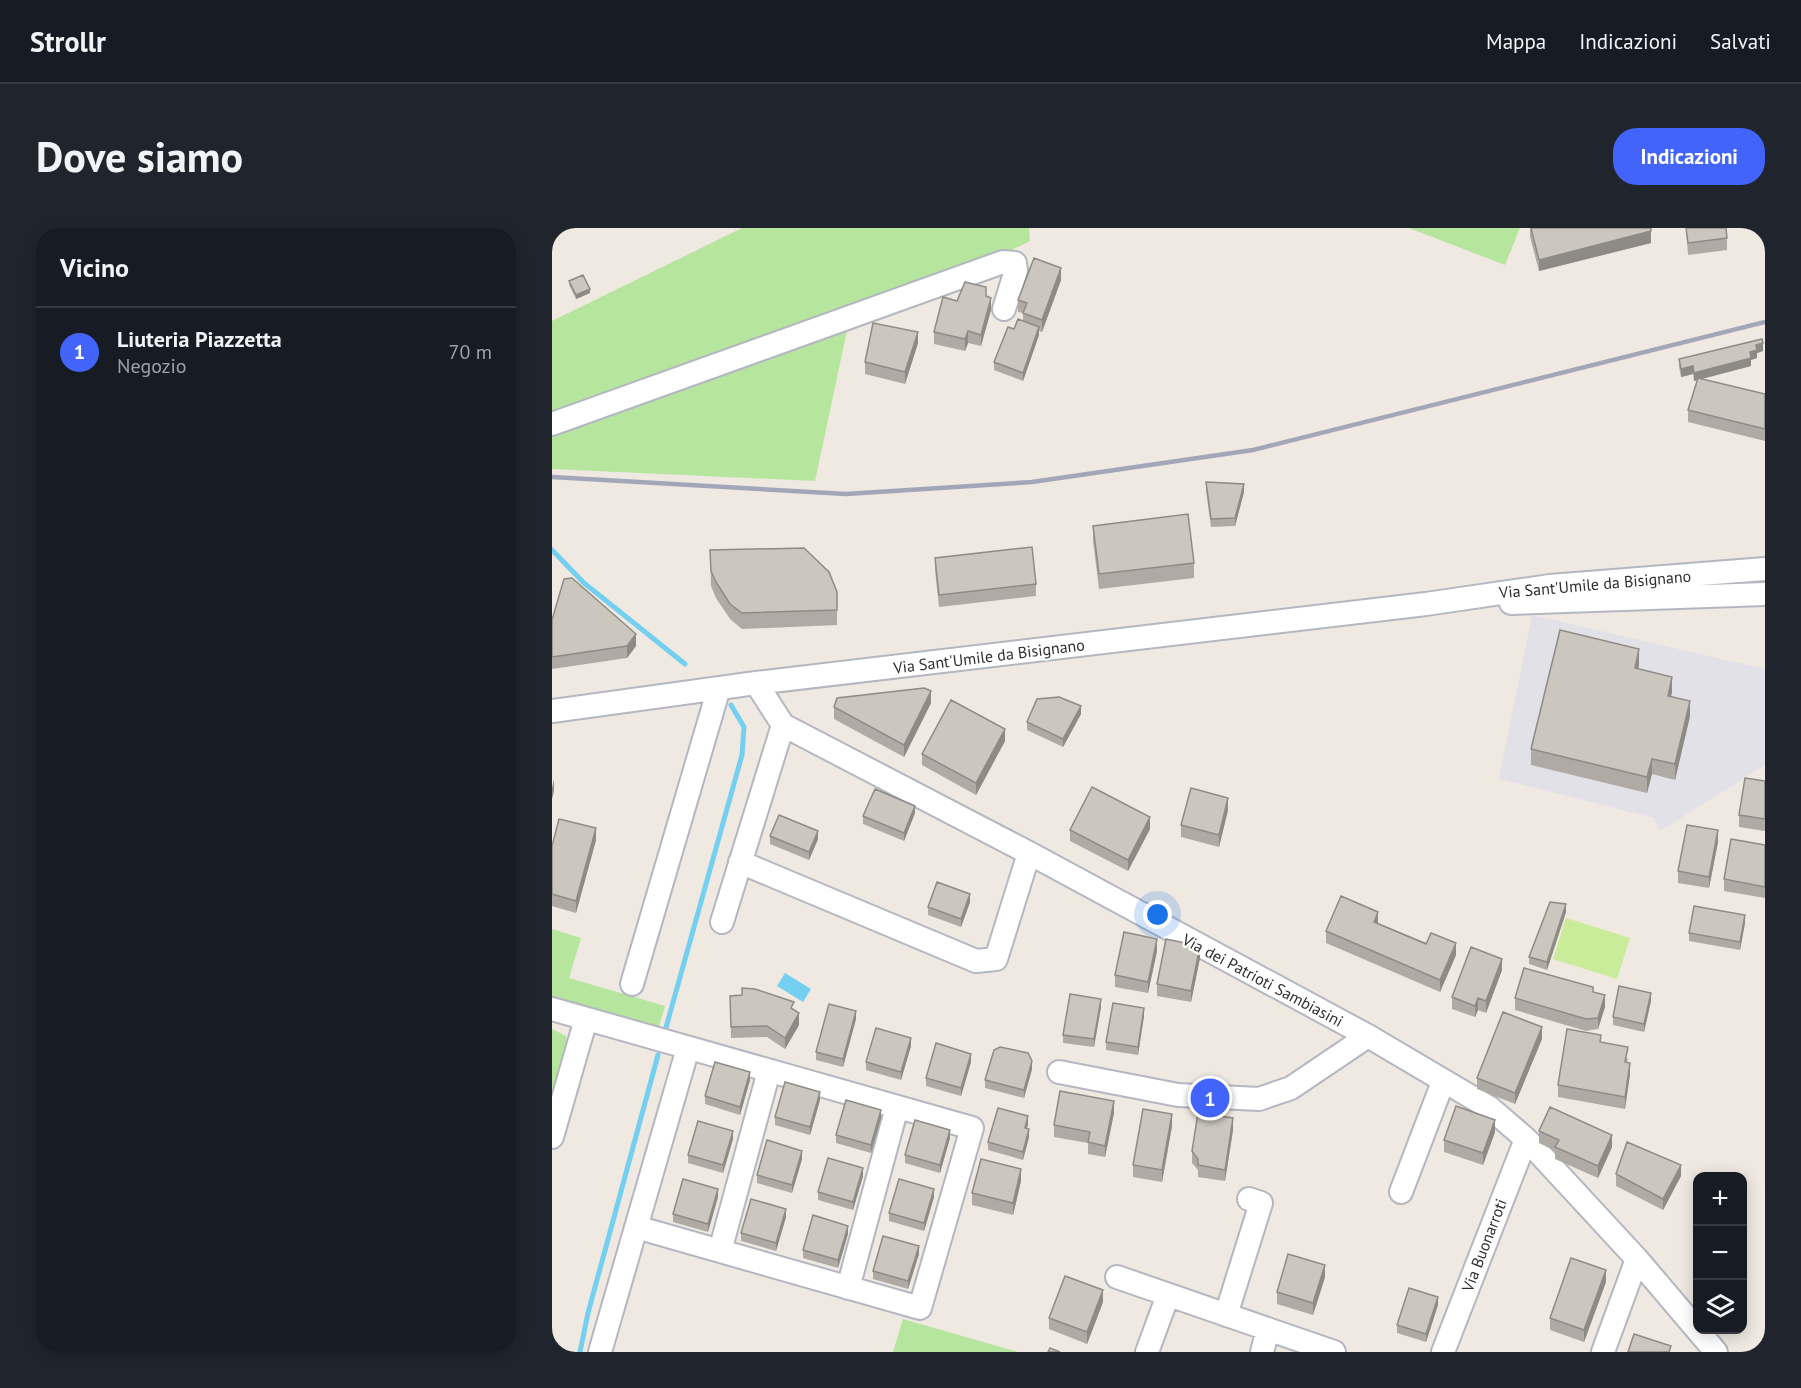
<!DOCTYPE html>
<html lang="it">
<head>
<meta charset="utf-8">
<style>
	:root { --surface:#171b24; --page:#20242c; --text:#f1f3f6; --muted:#9ea1a6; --line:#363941; --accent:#4264fb }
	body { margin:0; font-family:"PT Sans",sans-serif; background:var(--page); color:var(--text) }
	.controls { position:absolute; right:18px; bottom:18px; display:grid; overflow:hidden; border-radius:12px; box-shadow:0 3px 15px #0003 }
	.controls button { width:54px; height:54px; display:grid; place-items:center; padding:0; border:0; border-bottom:2px solid var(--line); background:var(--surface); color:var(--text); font:30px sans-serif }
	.you { position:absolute; left:606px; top:687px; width:21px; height:21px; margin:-15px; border:4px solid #fff; border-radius:50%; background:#1a73e8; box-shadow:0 0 0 9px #1a73e833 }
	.badge { display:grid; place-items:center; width:39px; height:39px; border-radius:50%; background:var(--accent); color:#fff; font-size:20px; font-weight:700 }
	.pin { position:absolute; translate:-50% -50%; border:3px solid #fff; box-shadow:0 2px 6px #0006 }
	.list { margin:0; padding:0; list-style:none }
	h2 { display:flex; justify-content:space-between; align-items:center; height:78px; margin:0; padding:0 24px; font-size:26px }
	h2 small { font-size:20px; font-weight:400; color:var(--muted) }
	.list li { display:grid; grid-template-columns:39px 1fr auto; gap:18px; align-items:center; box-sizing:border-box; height:90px; padding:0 24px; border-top:2px solid var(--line) }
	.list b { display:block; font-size:22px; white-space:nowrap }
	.list p { margin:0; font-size:20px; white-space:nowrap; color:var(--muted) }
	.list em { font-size:20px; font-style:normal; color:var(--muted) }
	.icon { flex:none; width:33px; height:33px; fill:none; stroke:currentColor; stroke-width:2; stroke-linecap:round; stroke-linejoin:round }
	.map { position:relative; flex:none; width:1213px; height:1124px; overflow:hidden; border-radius:24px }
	header { display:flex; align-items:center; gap:36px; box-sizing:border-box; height:84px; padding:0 30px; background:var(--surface); border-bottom:2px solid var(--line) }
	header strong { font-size:28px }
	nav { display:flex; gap:33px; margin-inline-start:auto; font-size:21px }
	.intro { display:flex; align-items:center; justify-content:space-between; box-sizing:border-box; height:144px; padding:0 36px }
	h1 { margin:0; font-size:42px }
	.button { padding:15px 27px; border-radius:24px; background:var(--accent); color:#fff; font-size:21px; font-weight:700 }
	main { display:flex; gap:36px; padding:0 36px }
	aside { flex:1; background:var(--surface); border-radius:24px; box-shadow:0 3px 15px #0003 }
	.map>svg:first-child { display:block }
	.industrial { fill:#e3e1e8 }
	.green { fill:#b6e59e }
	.pitch { fill:#c9ec9a }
	.water { fill:#75cff0 }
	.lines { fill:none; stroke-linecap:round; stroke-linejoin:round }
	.stream { stroke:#75cff0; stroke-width:5 }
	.minor-casing { stroke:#b4b7c1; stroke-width:26 }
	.minor { stroke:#fff; stroke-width:22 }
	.rail { stroke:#a3a6b8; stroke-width:4.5 }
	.wall { fill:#afaba4 }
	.shaded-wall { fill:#8e8b86 }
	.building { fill:#cbc7bf; stroke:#8e8b86; stroke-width:1.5 }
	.labels { text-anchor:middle; stroke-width:4.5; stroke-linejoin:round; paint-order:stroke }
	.street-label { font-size:16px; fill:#2e2e2e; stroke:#fff }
</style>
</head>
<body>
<header>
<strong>Strollr</strong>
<nav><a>Mappa</a><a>Indicazioni</a><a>Salvati</a></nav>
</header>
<div class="intro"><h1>Dove siamo</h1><a class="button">Indicazioni</a></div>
<main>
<aside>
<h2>Vicino<small></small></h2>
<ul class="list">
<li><span class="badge">1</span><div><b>Liuteria Piazzetta</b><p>Negozio</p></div><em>70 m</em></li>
</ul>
</aside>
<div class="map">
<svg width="1213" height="1124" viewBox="0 0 1213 1124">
	<rect width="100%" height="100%" fill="#efe9e1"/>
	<!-- industrial -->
	<path class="industrial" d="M980 387 1213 441V537L1108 603 1102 590 947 551Z"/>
	<!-- green -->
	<path class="green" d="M190 0H477L478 13 438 32 299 84 263 253 0 241V93Z
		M857 0H968L953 37Z
		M0 701 29 710 17 750 113 778 106 802 0 772Z
		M0 801 14 808 15 815 0 868Z
		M351 1091 466 1124H341Z"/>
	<!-- pitch -->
	<path class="pitch" d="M1014 690 1078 710 1065 751 1001 731Z"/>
	<!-- water -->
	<path class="water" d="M233 745 259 761 251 774 225 758Z"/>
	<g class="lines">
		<!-- stream -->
		<path class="stream" d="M0 322 32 355 133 436
			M113 803 190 527 192 499 179 477
			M28 1124 36 1085 106 827"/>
		<!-- minor casing -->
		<g class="minor-casing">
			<path id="minor" d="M0 196 451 34 463 35 464 42 452 81
				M959 375 1213 366
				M204 455 231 497 477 625 816 808 938 880 974 911 1085 1031 1164 1124
				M0 483 204 455 874 376 998 358 1213 341
				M188 634 424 733 444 731 477 625
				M170 694 231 497
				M80 756 167 460
				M0 781 420 900 368 1080 84 999
				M507 844 626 867 707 871 739 860 816 808
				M0 909 34 791
				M849 964 891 854
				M168 1023 217 843
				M565 1049 782 1124
				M296 1060 345 879
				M674 1087 709 975 697 971
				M48 1124 136 820
				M595 1124 616 1067
				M710 1124 716 1101
				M891 1124 974 911
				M1051 1124 1085 1031"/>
		</g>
		<!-- minor -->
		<use href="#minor" class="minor"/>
		<!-- rail -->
		<path class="rail" d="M0 249 294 266 480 254 701 222 1213 94"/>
	</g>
	<!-- wall -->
	<path class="wall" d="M978 0H1099V15L987 43 978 9Z
		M1134 0 1175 10V22L1136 27Z
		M509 52 490 104 487 103V107L471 153 442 142V134L462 101 471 93V85L466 84V72Z
		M17 53 38 65 24 71 17 57Z
		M434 68 439 82 429 118 416 115 413 123 382 116V104L405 73Z
		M366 115 353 156 313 146V134Z
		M1211 123 1205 125V130L1199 132V138L1149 151 1213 166V213L1136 194V182L1145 152 1142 153 1141 146 1129 149 1127 139V131Z
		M654 254 692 264 683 298 659 299 654 262Z
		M541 298 642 335V350L547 361 541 313Z
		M158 322 285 382V397L190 401 178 391 164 370 159 358Z
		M383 330 484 356V368L387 379 383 342Z
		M0 392 84 418 75 430 0 441Z
		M1087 437 1086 441 1120 464 1119 468 1138 488 1123 552 1100 546 1095 565 979 537V521Z
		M379 475 352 529 282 491V479Z
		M529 486 511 519 475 502V494Z
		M453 513 424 567 370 537V526Z
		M1213 553V603L1187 599V587Z
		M676 582 667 619 629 609V597Z
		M363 585 352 613 311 596V588Z
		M598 601 576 643 518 613V602Z
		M218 608 266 611 257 632 218 616Z
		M44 612 24 685 0 678V618Z
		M1166 614 1157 660 1126 655V643Z
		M1213 617V670L1172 663V651Z
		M418 674 409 699 376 687V679Z
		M1014 684 995 742 977 736V729Z
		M826 695 904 727 888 764 774 715V703Z
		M1193 695 1188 722 1137 713V705Z
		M605 723 596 765 563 759V747Z
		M648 730 639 774 605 768V756Z
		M950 742 934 785 926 782 923 789 900 781V769Z
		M1041 764 1053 779 1046 801 1034 803 963 782V770Z
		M190 767 242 782 247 797 233 821 215 809 179 810 178 768Z
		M1099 773 1092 804 1061 797V789Z
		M549 779 542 819 511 815V807Z
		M592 788 586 827 554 822V814Z
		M304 791 291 839 264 832V824Z
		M990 811 963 876 925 861V850Z
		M1049 815 1076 831 1075 834 1078 846 1073 881 1006 869V857Z
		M359 818 349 852 314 842V834Z
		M419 834 409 868 374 858V850Z
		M480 841 472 870 433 860V852Z
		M198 852 188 887 153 876V868Z
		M268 872 258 907 223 897V889Z
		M562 885 553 929 536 926V915L502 909V897Z
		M329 890 319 925 284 915V907Z
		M476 896 475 900 477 909 471 932 436 922V914Z
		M620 898 610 954 581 949V937Z
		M681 902 673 953 646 949V942L640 935V923Z
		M987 903 1060 919 1046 950 1003 931V923L987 915Z
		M943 904 931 937 892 924V912Z
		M398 910 388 945 353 935V927Z
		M181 911 171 945 136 935V927Z
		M250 931 240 965 205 955V947Z
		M1064 946 1129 948 1111 982 1064 958Z
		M311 948 301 982 266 972V964Z
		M469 953 461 987 420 977V965Z
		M166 969 156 1004 121 994V986Z
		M382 969 372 1003 337 993V985Z
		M234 989 224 1023 189 1013V1005Z
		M296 1006 286 1040 251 1030V1022Z
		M367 1026 356 1061 321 1051V1043Z
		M773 1049 761 1087 725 1076V1064Z
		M1054 1054 1032 1114 998 1102V1090Z
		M551 1074 535 1116 497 1101V1090Z
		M886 1077 874 1114 845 1105V1097Z"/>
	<!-- shaded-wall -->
	<path class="shaded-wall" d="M1099 3V15L987 43V32Z
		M509 40V52L490 104V92Z
		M38 61V65L24 71V67Z
		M439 70V82L429 118V107Z
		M487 99V107L471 153V145Z
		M416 103V115L413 123V111Z
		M366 104V115L353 156V144Z
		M1211 115V123L1205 125V130L1199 132V138L1142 153V145L1198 124 1204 117Z
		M1141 138V146L1129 149V141Z
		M692 256V264L683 298V290Z
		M84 406V418L75 430V418Z
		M1087 421V437L1083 455V440Z
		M1120 449V464L1116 483V468Z
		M379 463V475L352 529V517Z
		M1138 473V488L1123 552V536Z
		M529 478V486L511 519V511Z
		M453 501V513L424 567V555Z
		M1100 531V546L1095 565V549Z
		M2 551V563L0 571V560Z
		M676 570V582L667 619V607Z
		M363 578V585L352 613V605Z
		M598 589V601L576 643V632Z
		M44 600V612L24 685V673Z
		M1166 602V614L1157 660V649Z
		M266 603V611L257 632V624Z
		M418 666V674L409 699V691Z
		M1014 676V684L995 742V734Z
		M826 684V696L822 694Z
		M1193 687V695L1188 722V714Z
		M605 711V723L596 765V754Z
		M904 715V727L888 764V752Z
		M648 718V730L639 774V763Z
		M950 731V742L934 785V773Z
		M1099 765V773L1092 804V796Z
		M1053 767V779L1046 801V790Z
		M926 770V782L923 789V778Z
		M549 771V779L542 819V811Z
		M592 780V788L586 827V819Z
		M304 783V791L291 839V831Z
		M247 785V797L233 821V810Z
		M990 799V811L963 876V865Z
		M359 810V818L349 852V844Z
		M419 826V834L409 868V860Z
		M480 833V841L472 870V862Z
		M1078 835V846L1073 881V869Z
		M198 844V852L188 887V879Z
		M268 864V872L258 907V899Z
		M562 873V885L553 929V918Z
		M329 882V890L319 925V917Z
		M620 886V898L610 954V942Z
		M476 888V896L473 908V900Z
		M681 890V902L673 953V942Z
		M943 892V904L931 937V925Z
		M477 901V909L471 932V924Z
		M398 902V910L388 945V937Z
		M181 903V911L171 945V937Z
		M1060 907V919L1046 950V938Z
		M250 923V931L240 965V957Z
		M1129 937V948L1111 982V971Z
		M311 940V948L301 982V974Z
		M469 941V953L461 987V975Z
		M166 961V969L156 1004V996Z
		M382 961V969L372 1003V995Z
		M234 981V989L224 1023V1015Z
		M296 998V1006L286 1040V1032Z
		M367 1018V1026L356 1061V1053Z
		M773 1037V1049L761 1087V1075Z
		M1054 1042V1054L1032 1114V1102Z
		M551 1062V1074L535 1116V1104Z
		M886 1069V1077L874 1114V1106Z"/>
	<!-- building -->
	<path class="building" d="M979 0H1099V3L987 32Z
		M1134 0H1174L1175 10 1136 15Z
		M482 30 509 40 490 92 471 85 475 75 466 72Z
		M31 47 38 61 24 67 17 53Z
		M413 54 434 59V68L439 70 429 107 416 103 413 111 382 104 391 69 405 73Z
		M466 91 487 99 471 145 442 134 456 99 462 101Z
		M321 95 366 104 353 144 313 134Z
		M1210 111 1211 115 1204 117 1205 122 1198 124 1199 130 1142 145 1141 138 1129 141 1127 131Z
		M1146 150 1213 166V201L1136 182Z
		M654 254 692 256 683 290 659 291Z
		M636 286 642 335 547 346 541 298Z
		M480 319 484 356 387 367 383 330Z
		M252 320 277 344 285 364V382L190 385 178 376 164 354 159 343 158 322Z
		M20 350 84 406 75 418 0 429V392L12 351Z
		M1008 402 1087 421 1083 440 1120 449 1116 468 1138 473 1123 536 1100 531 1095 549 979 521Z
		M372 460 379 463 352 517 282 479 285 470Z
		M507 469 529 478 511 511 475 494 485 471Z
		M399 472 453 501 424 555 370 526Z
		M1193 550 1213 553V591L1187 587Z
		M540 559 598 589 576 632 518 602Z
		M639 560 676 570 667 607 629 597Z
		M323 561 363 578 352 605 311 588Z
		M227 587 266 603 257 624 218 608Z
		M7 591 44 600 24 673 0 666V618Z
		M1135 597 1166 602 1157 649 1126 643Z
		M1179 611 1213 617V659L1172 651Z
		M385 654 418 666 409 691 376 679Z
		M789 668 826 684 822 694 874 716 879 705 904 715 888 752 774 703Z
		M998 674 1014 676 995 734 977 729Z
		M1142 678 1193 687 1188 714 1137 705Z
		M572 704 605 711 596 754 563 747Z
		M614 711 648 718 639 763 605 756Z
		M919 719 950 731 934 773 926 770 923 778 900 769Z
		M972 740 1041 759V764L1053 767 1046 790 1034 791 963 770Z
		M1067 758 1099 765 1092 796 1061 789Z
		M190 760 203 761 242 774 239 780 247 785 233 810 215 798 179 799 178 768 190 767Z
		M518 766 549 771 542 811 511 807Z
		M561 775 592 780 586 819 554 814Z
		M277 776 304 783 291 831 264 824Z
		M951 784 990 799 963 865 925 850Z
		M324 800 359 810 349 844 314 834Z
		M1015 801 1049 807 1048 814 1076 819 1073 834 1078 835 1073 869 1006 857Z
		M384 815 419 826 409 860 374 850Z
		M448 819 476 825 480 833 472 862 433 852 442 822Z
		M163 834 198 844 188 879 153 868Z
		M233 854 268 864 258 899 223 889Z
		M508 863 562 873 553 918 536 914 538 904 502 897Z
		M294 872 329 882 319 917 284 907Z
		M904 878 943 892 931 925 892 912Z
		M998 879 1060 907 1046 938 1003 919 1007 912 987 903Z
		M446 880 476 888 473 900 477 901 471 924 436 914Z
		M591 881 620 886 610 942 581 937Z
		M646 885 681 890 673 942 646 937V931L640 923Z
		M363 892 398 902 388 937 353 927Z
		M146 893 181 903 171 937 136 927Z
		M215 912 250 923 240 957 205 947Z
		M1075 914 1129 937 1111 971 1064 946Z
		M276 930 311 940 301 974 266 964Z
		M429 931 469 941 461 975 420 965Z
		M131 951 166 961 156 996 121 986Z
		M347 951 382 961 372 995 337 985Z
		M199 971 234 981 224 1015 189 1005Z
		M261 987 296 998 286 1032 251 1022Z
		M331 1008 367 1018 356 1053 321 1043Z
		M736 1026 773 1037 761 1075 725 1064Z
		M1019 1030 1054 1042 1032 1102 998 1090Z
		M513 1048 551 1062 535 1104 497 1090Z
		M857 1060 886 1069 874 1106 845 1097Z
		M1082 1106 1119 1118 1117 1124H1076Z
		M498 1120 508 1124H496Z"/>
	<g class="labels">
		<!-- street labels -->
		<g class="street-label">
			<text transform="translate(1043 356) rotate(-5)" y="6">Via Sant'Umile da Bisignano</text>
			<text transform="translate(437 428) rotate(-7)" y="6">Via Sant'Umile da Bisignano</text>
			<text transform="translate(711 752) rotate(28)" y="6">Via dei Patrioti Sambiasini</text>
			<text transform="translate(932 1017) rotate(-69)" y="6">Via Buonarroti</text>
		</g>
	</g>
</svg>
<div class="controls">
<button>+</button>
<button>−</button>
<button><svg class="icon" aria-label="layers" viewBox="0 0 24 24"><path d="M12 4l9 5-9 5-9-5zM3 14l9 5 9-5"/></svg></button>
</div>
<div class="you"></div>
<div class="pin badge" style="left:658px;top:870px">1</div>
</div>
</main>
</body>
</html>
